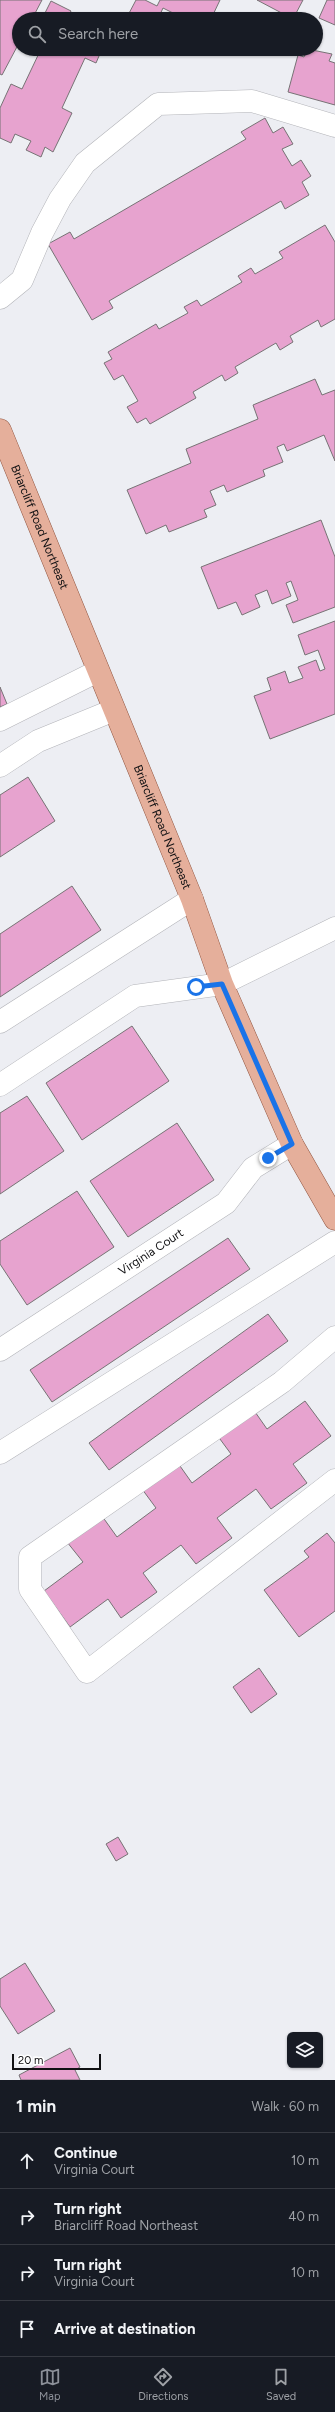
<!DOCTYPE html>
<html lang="en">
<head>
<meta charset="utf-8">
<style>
	:root { --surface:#171b24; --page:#20242c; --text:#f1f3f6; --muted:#9ea1a6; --line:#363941; --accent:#8c9099 }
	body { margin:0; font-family:Figtree,sans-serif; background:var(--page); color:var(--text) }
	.controls { position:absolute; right:12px; bottom:12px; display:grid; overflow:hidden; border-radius:6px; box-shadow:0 1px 3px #0004 }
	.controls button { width:36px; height:36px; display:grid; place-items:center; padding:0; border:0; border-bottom:1px solid var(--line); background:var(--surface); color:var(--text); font:20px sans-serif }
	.scale { position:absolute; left:12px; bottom:10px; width:89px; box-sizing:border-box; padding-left:4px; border:2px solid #111113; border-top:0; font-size:11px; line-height:14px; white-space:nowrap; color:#111113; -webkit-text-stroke:3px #fff; paint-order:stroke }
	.stop { position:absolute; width:12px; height:12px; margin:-9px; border:3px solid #1a73e8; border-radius:50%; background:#fff }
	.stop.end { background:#1a73e8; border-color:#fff; box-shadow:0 1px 4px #0008 }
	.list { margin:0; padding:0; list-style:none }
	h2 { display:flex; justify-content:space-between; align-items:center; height:52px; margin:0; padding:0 16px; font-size:17px }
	h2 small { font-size:13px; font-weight:400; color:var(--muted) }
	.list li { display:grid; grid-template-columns:26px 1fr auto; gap:12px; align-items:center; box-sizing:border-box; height:56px; padding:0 16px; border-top:1px solid var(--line) }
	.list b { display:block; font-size:15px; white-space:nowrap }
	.list p { margin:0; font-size:13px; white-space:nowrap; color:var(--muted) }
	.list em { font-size:13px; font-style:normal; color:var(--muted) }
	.icon { flex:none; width:22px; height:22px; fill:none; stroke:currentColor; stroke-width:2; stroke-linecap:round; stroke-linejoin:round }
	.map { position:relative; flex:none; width:335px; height:2080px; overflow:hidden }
	.search { position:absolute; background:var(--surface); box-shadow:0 1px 3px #0004; left:12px; right:12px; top:12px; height:44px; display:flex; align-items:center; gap:10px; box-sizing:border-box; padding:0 14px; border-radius:22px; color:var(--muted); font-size:15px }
	.sheet { height:276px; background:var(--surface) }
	nav { display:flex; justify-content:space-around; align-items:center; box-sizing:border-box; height:56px; border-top:1px solid var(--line); background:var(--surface); font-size:11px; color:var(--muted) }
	nav a { display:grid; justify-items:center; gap:2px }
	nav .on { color:var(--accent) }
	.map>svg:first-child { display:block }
	.building { fill:#e7a3cf; stroke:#777375 }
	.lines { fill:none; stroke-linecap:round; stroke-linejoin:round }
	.minor-casing { stroke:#b3b4b9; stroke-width:23 }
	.major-casing { stroke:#905540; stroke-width:23 }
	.minor { stroke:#fff; stroke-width:22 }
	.major { stroke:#e5af9b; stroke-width:22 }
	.route { stroke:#1a73e8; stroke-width:5 }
	.labels { text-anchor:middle; stroke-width:4; stroke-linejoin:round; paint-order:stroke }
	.street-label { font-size:12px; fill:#111113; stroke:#fff }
</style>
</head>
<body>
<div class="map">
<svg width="335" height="2080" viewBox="0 0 335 2080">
	<rect width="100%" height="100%" fill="#edeef3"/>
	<!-- building -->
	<path class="building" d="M0 0H42L32 19H19V43L2 75 0 74Z
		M136 0H145L157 6 160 0H220L211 19H185L163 8 158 19H126Z
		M257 0H303L293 19Z
		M327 0H335V25L319 18Z
		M51 1 71 11 67 19H42Z
		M41 49H102L96 63 85 58 62 108 72 113 53 152 45 147 41 157 26 150 31 141 15 134 11 143 0 138V108L11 84 22 89Z
		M307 49 332 54 329 61 335 63V105L288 92 298 55 304 57Z
		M265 118 273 133 283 127 293 144 282 149 292 166 301 160 311 176 302 182 309 195 285 209 281 201 109 301 113 308 92 320 48 244 70 232 74 239 246 139 241 132Z
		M325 225 335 242V319L321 327 318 320 290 336 293 342 280 350 276 343 235 367 238 373 225 381 222 375 193 392 196 398 150 424 146 418 137 423 127 407 138 401 123 375 114 380 104 363 112 359 108 352 156 324 159 329 188 313 184 307 197 300 201 306 242 282 238 276 251 268 255 274 283 258 279 252Z
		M315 379 322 395 335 390V461L324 435 287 451 284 444 277 447 283 462 263 470 265 476 227 492 224 485 210 491 216 505 204 510 207 517 169 532 166 525 146 534 127 490 191 463 186 449 258 419 253 405Z
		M321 520 335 557V607L293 623 286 605 298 600 291 581 286 583 291 596 272 604 267 590 255 595 260 607 242 615 236 602 218 609 201 567Z
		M335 621V714L270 739 254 696 271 690 267 678 283 672 285 671 289 683 303 678 298 667 316 660 320 671 325 669 318 650 305 655 298 635Z
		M0 687 7 704 0 707Z
		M28 777 55 821 0 857V795Z
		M72 886 101 930 0 997V934Z
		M132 1026 169 1081 82 1140 46 1083Z
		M27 1096 64 1151 0 1194V1113Z
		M177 1123 214 1180 128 1237 90 1181Z
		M77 1191 114 1247 27 1305 0 1264V1241Z
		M228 1238 250 1269 52 1402 30 1370Z
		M268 1314 288 1341 109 1470 89 1443Z
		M305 1401 331 1436 293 1464 307 1483 271 1509 256 1489 217 1518 232 1538 196 1564 181 1545 143 1573 157 1592 121 1618 108 1599 70 1627 44 1591 83 1562 67 1542 102 1516 117 1537 156 1508 142 1489 180 1466 192 1483 231 1454 217 1435 253 1409 267 1429Z
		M327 1533 335 1543V1611L299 1637 264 1590 309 1557 304 1551Z
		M259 1668 277 1694 251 1713 233 1687Z
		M118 1837 128 1854 116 1861 106 1844Z
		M25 1963 55 2011 18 2034 0 2006V1979Z
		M70 2048 80 2067 75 2070 80 2080H21L19 2075Z"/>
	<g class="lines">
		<!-- minor casing -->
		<g class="minor-casing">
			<g id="minor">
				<path d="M0 298 22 280 42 233 60 199 85 163 158 104 252 101 335 126"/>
				<path d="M0 720 98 671"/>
				<path d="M0 766 38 741 114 710"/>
				<path d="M0 1022 192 899"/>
				<path d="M0 1085 135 996 222 984 335 928"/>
				<path d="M335 1337 282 1382 30 1557V1589L87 1672 335 1480"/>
				<path id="s1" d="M0 1350 226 1203 253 1168 292 1144"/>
				<path d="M0 1453 335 1242"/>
			</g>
		</g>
		<!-- major casing -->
		<g class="major-casing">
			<g id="major">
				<path id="s2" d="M0 430 192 899 222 984 292 1144 335 1219"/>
			</g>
		</g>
		<!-- minor -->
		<use href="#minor" class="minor"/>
		<!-- major -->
		<use href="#major" class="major"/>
	</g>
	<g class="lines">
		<!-- route -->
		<path class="route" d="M196 987 222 984 292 1144 268 1158"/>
	</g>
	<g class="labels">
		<!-- street labels -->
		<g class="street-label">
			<text dy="4" stroke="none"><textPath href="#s2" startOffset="105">Briarcliff Road Northeast</textPath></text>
			<text dy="4" stroke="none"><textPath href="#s2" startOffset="429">Briarcliff Road Northeast</textPath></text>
			<text dy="4" stroke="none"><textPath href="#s1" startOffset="180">Virginia Court</textPath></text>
		</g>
	</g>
</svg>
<div class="controls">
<button><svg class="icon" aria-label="layers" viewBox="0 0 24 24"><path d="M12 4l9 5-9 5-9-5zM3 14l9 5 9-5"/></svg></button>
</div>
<div class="scale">20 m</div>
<div class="stop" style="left:196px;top:987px"></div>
<div class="stop end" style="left:268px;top:1158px"></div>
<div class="search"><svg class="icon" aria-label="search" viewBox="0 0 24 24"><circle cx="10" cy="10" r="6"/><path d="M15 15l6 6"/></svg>Search here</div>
</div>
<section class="sheet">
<h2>1 min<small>Walk · 60 m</small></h2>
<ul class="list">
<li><svg class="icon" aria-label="ahead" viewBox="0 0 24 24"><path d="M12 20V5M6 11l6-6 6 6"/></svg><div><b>Continue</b><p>Virginia Court</p></div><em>10 m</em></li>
<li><svg class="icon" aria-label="right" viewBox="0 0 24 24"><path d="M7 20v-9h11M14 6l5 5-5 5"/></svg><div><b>Turn right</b><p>Briarcliff Road Northeast</p></div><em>40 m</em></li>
<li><svg class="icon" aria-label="right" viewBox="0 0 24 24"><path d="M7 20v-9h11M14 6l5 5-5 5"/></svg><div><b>Turn right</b><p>Virginia Court</p></div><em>10 m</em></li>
<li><svg class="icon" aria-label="arrive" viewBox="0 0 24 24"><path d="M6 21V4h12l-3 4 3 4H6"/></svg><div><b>Arrive at destination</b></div></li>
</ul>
</section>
<nav>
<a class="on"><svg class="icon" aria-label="map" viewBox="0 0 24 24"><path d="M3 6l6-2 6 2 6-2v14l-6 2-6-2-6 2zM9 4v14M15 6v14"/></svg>Map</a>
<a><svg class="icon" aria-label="directions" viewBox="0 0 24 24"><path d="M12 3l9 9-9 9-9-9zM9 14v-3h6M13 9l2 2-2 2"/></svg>Directions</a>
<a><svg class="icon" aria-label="saved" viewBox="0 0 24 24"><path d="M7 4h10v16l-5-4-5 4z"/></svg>Saved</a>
</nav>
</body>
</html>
